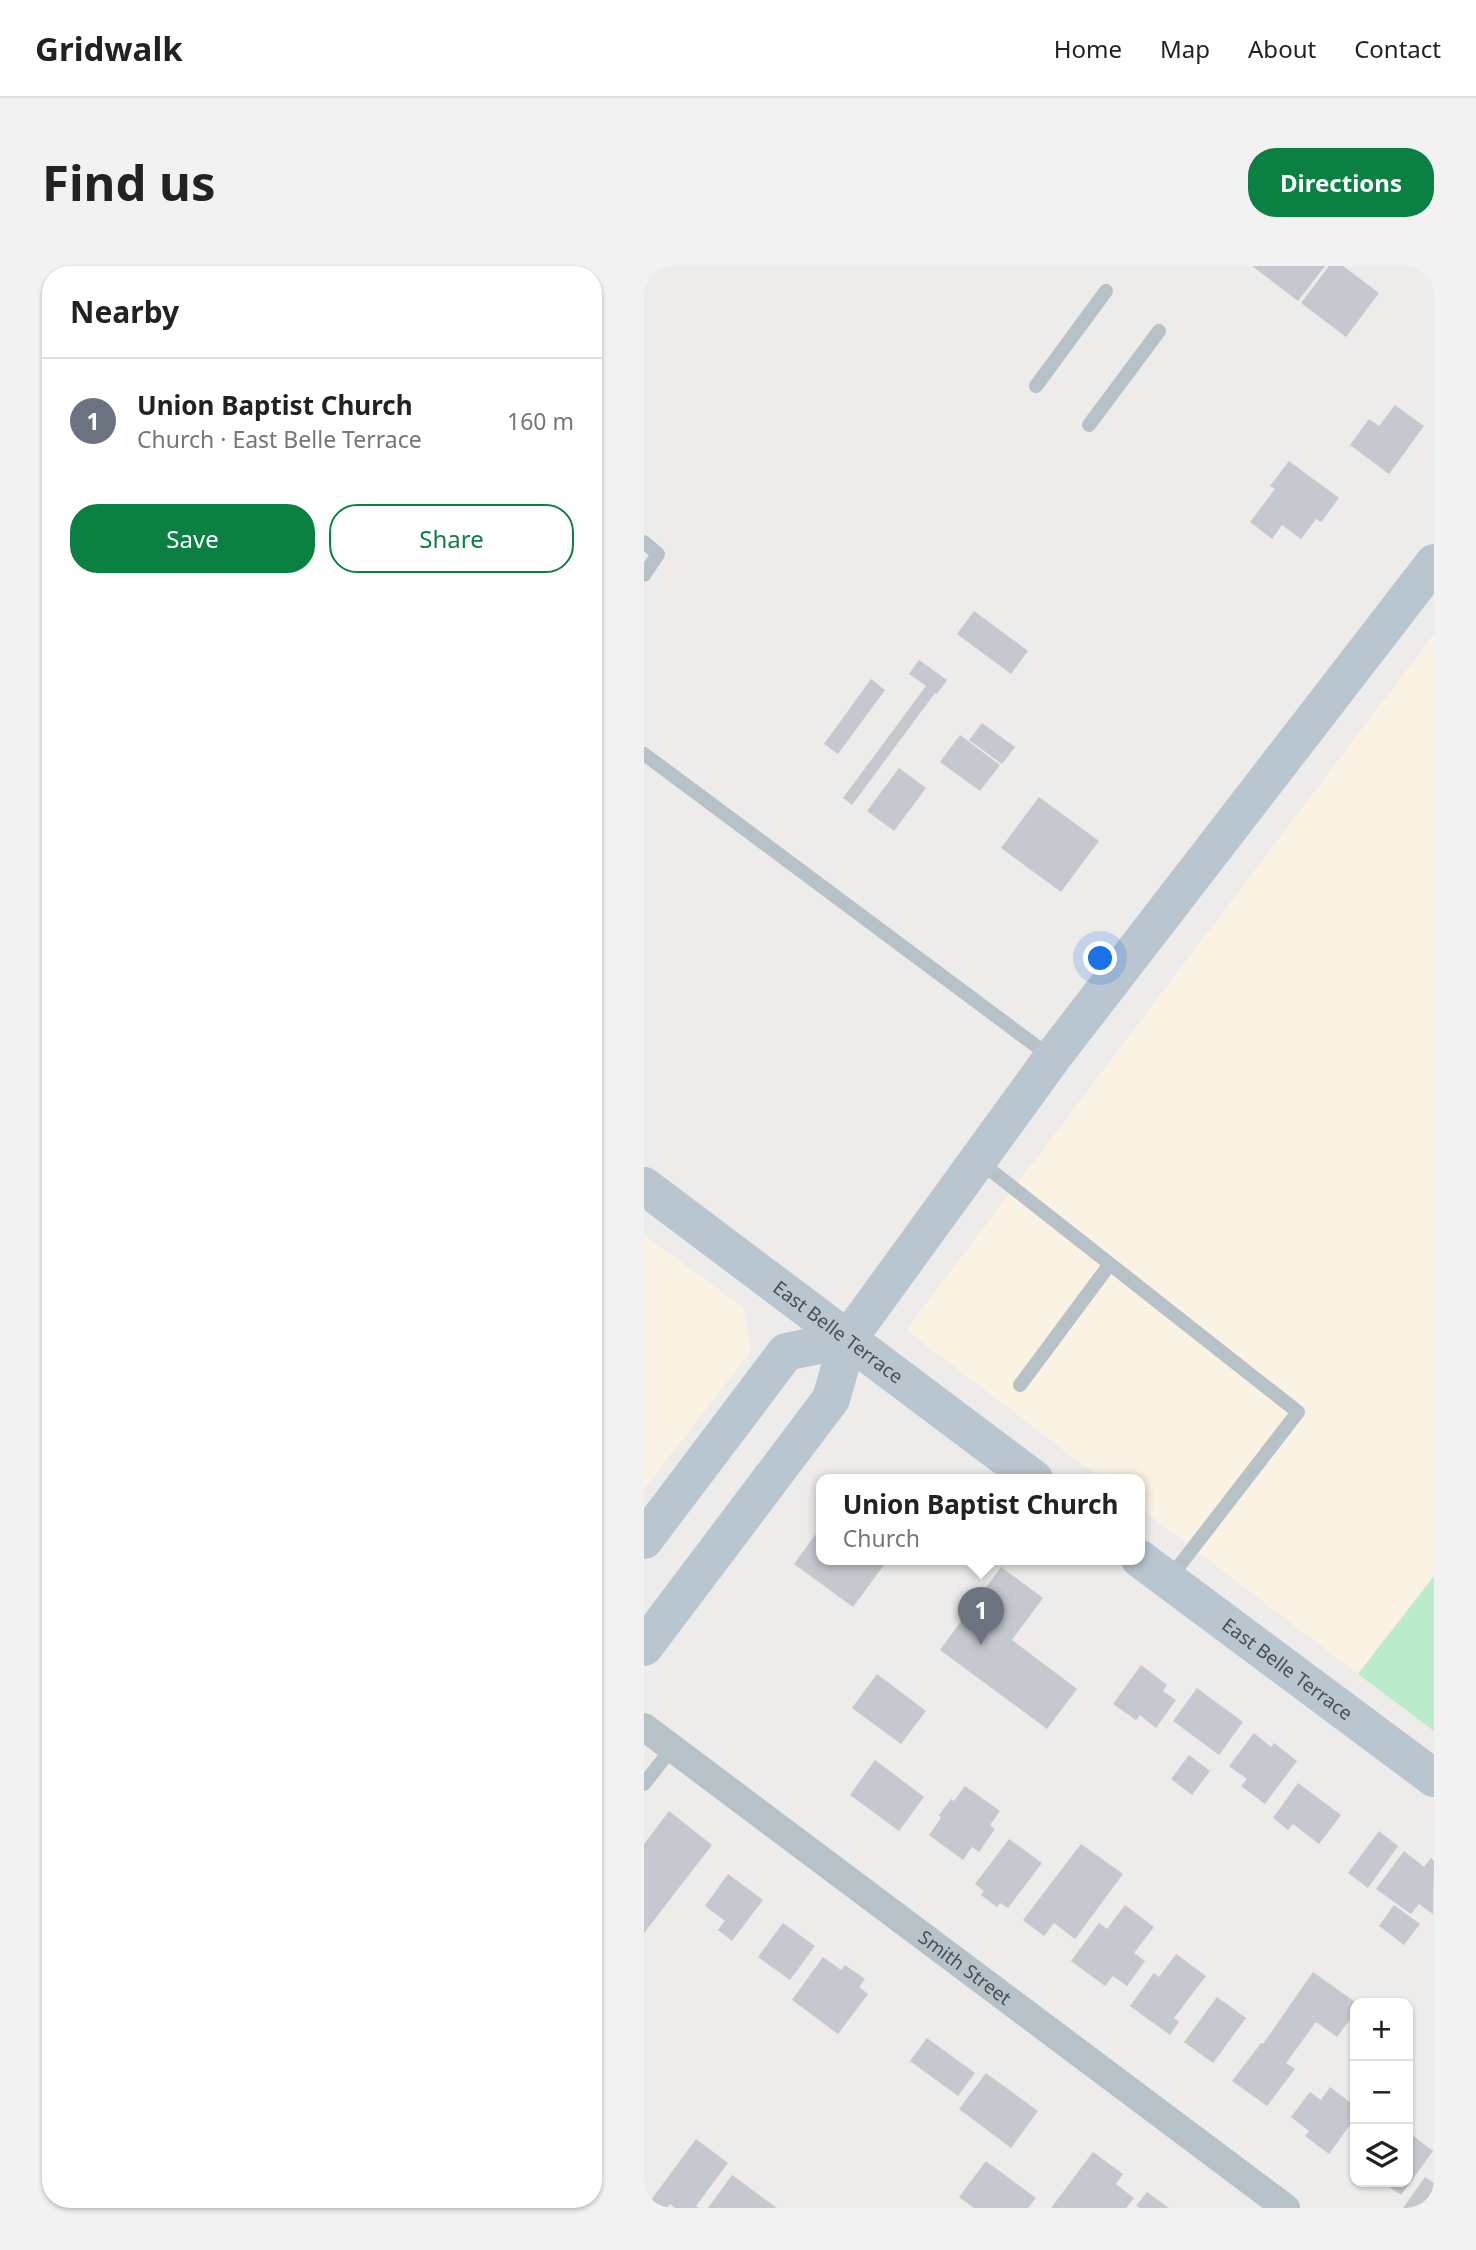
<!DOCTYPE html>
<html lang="en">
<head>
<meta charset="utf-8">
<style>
	:root { --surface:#fff; --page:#f2f2f2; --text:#222; --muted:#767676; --line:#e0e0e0; --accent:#0b8043 }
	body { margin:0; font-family:"Noto Sans",sans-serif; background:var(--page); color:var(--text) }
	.controls { position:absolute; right:21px; bottom:21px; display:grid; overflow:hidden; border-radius:14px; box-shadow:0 2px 5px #0004 }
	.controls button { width:63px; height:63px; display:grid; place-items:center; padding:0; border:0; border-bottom:2px solid var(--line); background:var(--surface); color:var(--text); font:35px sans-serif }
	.you { position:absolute; left:457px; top:693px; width:24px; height:24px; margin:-18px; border:5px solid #fff; border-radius:50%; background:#1a73e8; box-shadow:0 0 0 10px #1a73e833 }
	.badge { display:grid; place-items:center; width:46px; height:46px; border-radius:50%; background:var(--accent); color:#fff; font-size:23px; font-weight:700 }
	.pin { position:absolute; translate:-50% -58px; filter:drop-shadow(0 2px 4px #0008) }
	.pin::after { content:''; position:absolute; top:37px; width:24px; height:21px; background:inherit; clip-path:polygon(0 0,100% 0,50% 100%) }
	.popup { position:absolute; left:172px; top:1208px; width:329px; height:91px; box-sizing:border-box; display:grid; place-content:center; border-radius:14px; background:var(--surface); filter:drop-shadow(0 2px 5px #0005); font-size:23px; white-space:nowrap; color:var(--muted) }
	.popup b { font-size:26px; color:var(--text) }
	.popup::after { content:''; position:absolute; left:50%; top:100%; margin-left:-14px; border:14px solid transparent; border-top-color:var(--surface) }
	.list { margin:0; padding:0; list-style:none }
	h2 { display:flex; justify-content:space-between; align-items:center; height:91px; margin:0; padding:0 28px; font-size:30px }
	h2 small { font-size:23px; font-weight:400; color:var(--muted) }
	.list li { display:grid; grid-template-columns:46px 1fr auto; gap:21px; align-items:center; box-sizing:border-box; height:126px; padding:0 28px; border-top:2px solid var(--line) }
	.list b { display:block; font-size:26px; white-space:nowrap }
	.list p { margin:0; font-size:23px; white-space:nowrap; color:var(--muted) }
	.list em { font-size:23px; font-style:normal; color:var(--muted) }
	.actions { display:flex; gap:14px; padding:21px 28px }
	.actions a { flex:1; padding:16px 0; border:2px solid var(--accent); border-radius:28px; text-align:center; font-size:24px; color:var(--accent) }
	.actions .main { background:var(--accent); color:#fff }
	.icon { flex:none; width:38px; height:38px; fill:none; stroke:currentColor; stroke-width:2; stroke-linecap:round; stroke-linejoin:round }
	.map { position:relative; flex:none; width:790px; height:1942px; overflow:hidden; border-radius:28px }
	header { display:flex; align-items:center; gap:42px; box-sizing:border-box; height:98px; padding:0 35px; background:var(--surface); border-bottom:2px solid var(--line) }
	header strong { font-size:33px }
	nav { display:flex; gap:38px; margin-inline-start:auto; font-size:24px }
	.intro { display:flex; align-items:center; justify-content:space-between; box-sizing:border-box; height:168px; padding:0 42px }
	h1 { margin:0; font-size:49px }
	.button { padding:18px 32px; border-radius:28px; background:var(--accent); color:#fff; font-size:24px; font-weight:700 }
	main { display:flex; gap:42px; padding:0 42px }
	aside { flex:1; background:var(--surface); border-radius:28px; box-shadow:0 2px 5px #0004 }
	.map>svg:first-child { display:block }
	.commercial { fill:#faf2e3 }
	.green { fill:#baeccb }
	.building { fill:#c5c8ce }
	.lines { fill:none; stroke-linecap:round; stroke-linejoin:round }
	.lane { stroke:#b7c1c8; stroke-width:14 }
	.street { stroke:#b7c1c8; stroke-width:28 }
	.secondary { stroke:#b9c5cf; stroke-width:38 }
	.labels { text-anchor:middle; stroke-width:7; stroke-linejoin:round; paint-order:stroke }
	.street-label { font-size:19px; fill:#454f58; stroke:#fff }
</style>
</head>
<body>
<header>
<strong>Gridwalk</strong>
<nav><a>Home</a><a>Map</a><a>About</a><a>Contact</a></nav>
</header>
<div class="intro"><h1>Find us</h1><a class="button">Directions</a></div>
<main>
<aside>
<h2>Nearby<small></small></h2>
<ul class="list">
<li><span class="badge" style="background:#6b7280">1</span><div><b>Union Baptist Church</b><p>Church · East Belle Terrace</p></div><em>160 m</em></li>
</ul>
<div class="actions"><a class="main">Save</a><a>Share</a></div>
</aside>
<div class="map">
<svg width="790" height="1942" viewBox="0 0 790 1942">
	<rect width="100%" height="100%" fill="#eeebeb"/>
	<!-- commercial -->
	<path class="commercial" d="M790 368V1310L714 1408 496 1242V1213H457L262 1064Z
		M0 969 99 1041 107 1085 0 1223Z"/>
	<!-- green -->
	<path class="green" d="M790 1310V1465L714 1408Z"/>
	<!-- building -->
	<path class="building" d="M608 0H681L654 35Z
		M685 0H699L735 27 702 71 657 37Z
		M751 139 780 160 745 208 706 179 725 153 735 160Z
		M645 195 695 232 677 256 672 253 657 273 638 259 628 273 606 256 631 223 626 220Z
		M330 345 384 385 367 408 313 368Z
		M275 394 303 414 293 428 291 427 208 539 199 532 282 420 265 408Z
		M227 413 241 424 194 488 180 478Z
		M338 457 371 481 358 498 325 474Z
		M316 469 356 499 336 525 296 496Z
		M255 502 282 522 250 565 223 545Z
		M395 531 455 575 417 626 357 582Z
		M171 1269 178 1274V1293H240L243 1295 209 1341 150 1298Z
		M357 1301 399 1332 368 1374 433 1423 403 1463 296 1384Z
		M497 1399 523 1419 519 1425 532 1434 512 1462 496 1449 492 1454 469 1438Z
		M233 1408 282 1445 257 1478 208 1442Z
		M553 1422 599 1456 575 1489 529 1455Z
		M610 1467 627 1481 630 1477 653 1495 621 1538 597 1520 603 1513 585 1500Z
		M545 1489 566 1505 548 1529 527 1513Z
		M231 1494 280 1531 255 1565 206 1529Z
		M654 1517 697 1549 675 1578 649 1558 644 1564 629 1552Z
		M321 1520 356 1545 346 1559 351 1563 335 1586 328 1581 319 1594 285 1569 297 1552 295 1549 307 1533 310 1535Z
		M25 1545 68 1579 0 1667V1578Z
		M735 1565 754 1580 724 1622 704 1607Z
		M365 1573 398 1597 364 1642 356 1637 353 1641 337 1629 340 1625 331 1618Z
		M437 1578 479 1608 431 1673 410 1657 400 1670 379 1654Z
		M760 1585 780 1601 787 1592 790 1595 789 1648 775 1638 767 1648 732 1623Z
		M84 1608 119 1634 88 1675 74 1664 81 1655 61 1640Z
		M481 1639 510 1661 490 1687 501 1695 483 1720 469 1710 461 1720 427 1695 455 1657 463 1663Z
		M750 1639 776 1658 760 1679 735 1660Z
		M139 1657 171 1680 146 1714 114 1691Z
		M532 1688 562 1710 530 1752 535 1756 526 1769 486 1740 510 1707 515 1711Z
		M179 1691 197 1704 201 1699 221 1713 215 1721 224 1728 194 1768 148 1734Z
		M669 1706 711 1736V1747L693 1771 672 1756 642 1797 651 1803 623 1840 588 1815 617 1777 619 1778Z
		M573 1731 602 1752 569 1797 540 1776Z
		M283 1772 331 1807 314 1830 266 1795Z
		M342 1807 394 1845 367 1882 315 1843Z
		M686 1821 711 1840V1852L685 1888 661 1870 665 1865 647 1851 666 1826 677 1834Z
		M764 1866 789 1885 757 1929 738 1916H764Z
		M52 1873 84 1897 52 1940 55 1942H31L26 1938 23 1942H10L4 1938Z
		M449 1886 479 1908 472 1918 490 1932 482 1942H407Z
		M342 1895 392 1932 384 1942H330L315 1931Z
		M88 1909 133 1942H64Z
		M781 1911 790 1917V1942H759Z
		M503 1926 525 1942H496L492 1940Z"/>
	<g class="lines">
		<!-- lane -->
		<path class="lane" d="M392 120 462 25
			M445 159 515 65
			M0 276 14 288 0 309
			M0 488 407 791
			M335 895 654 1146 525 1313
			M376 1119 466 998
			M0 1518 28 1482"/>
		<!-- street -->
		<path class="street" id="s1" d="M0 1461 642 1942"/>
		<!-- secondary -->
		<g class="secondary">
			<path id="s2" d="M0 920 390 1213"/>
			<path d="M0 1274 142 1086 204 1073"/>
			<path id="s3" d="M496 1293 790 1512"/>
			<path d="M0 1381 187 1133 204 1073 408 792 790 297"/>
		</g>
	</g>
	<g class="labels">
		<!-- street labels -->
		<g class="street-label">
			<text dy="7" stroke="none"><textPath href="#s2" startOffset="243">East Belle Terrace</textPath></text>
			<text dy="7" stroke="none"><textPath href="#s3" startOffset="184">East Belle Terrace</textPath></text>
			<text dy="7" stroke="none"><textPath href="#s1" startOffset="401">Smith Street</textPath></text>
		</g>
	</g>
</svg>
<div class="controls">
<button>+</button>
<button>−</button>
<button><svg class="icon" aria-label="layers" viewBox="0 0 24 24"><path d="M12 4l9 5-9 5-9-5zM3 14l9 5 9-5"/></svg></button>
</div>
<div class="you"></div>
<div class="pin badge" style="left:337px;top:1379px;background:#6b7280">1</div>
<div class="popup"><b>Union Baptist Church</b>Church</div>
</div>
</main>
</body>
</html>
